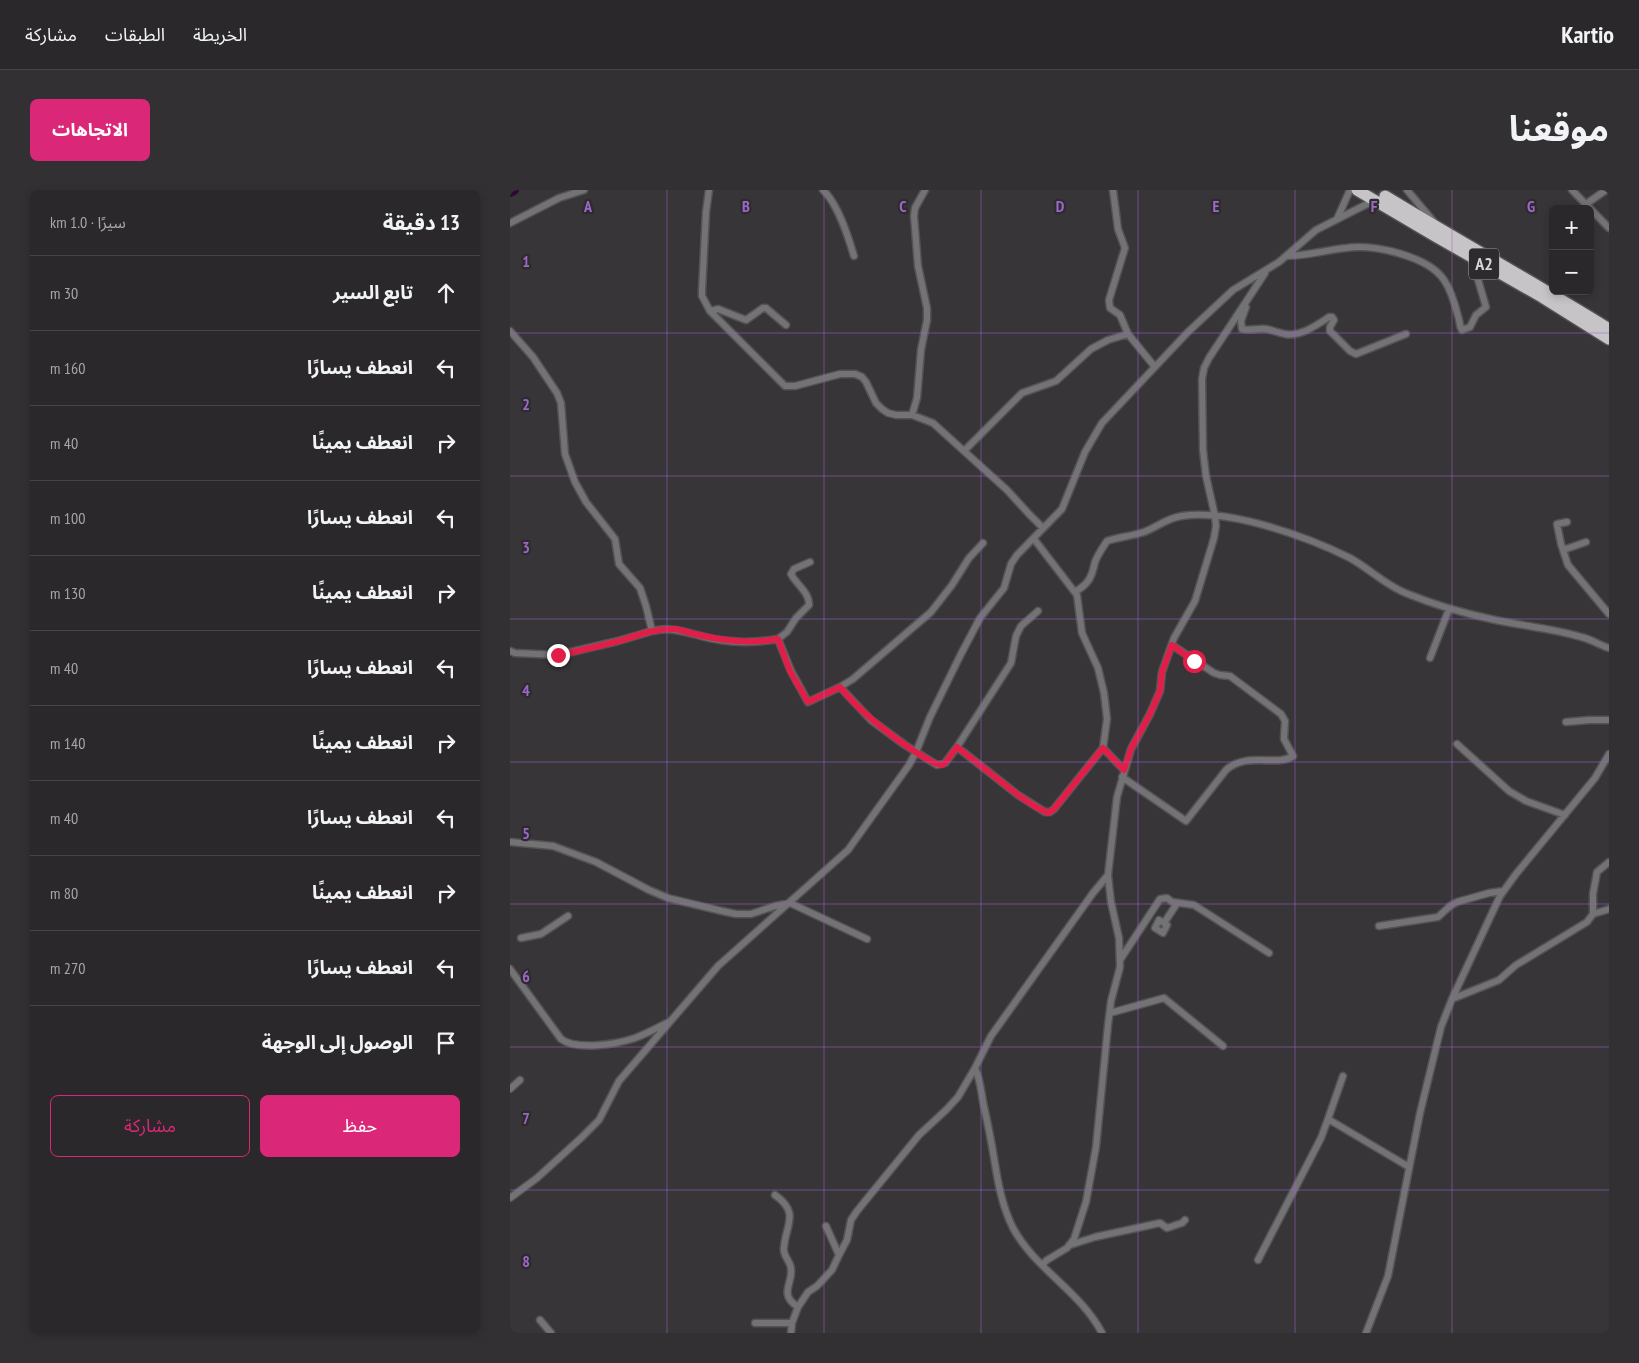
<!DOCTYPE html>
<html lang="ar">
<head>
<meta charset="utf-8">
<style>
	:root { --surface:#2a282a; --page:#323032; --text:#f1f3f6; --muted:#a5a6a8; --line:#464447; --accent:#db2777 }
	body { margin:0; font-family:"PT Sans Narrow","Noto Sans Arabic",sans-serif; background:var(--page); color:var(--text); direction:rtl }
	.controls { position:absolute; right:15px; top:15px; display:grid; overflow:hidden; border-radius:8px; box-shadow:0 2px 8px #0003 }
	.controls button { width:45px; height:45px; display:grid; place-items:center; padding:0; border:0; border-bottom:1px solid var(--line); background:var(--surface); color:var(--text); font:25px sans-serif }
	.stop { position:absolute; width:15px; height:15px; margin:-11px; border:4px solid #e11d48; border-radius:50%; background:#fff }
	.stop.end { background:#e11d48; border-color:#fff; box-shadow:0 1px 5px #0008 }
	.list { margin:0; padding:0; list-style:none }
	h2 { display:flex; justify-content:space-between; align-items:center; height:65px; margin:0; padding:0 20px; font-size:21px }
	h2 small { font-size:16px; font-weight:400; color:var(--muted) }
	.list li { display:grid; grid-template-columns:32px 1fr auto; gap:15px; align-items:center; box-sizing:border-box; height:75px; padding:0 20px; border-top:1px solid var(--line) }
	.list b { display:block; font-size:19px; white-space:nowrap }
	.list em { font-size:16px; font-style:normal; color:var(--muted) }
	.actions { display:flex; gap:10px; padding:15px 20px }
	.actions a { flex:1; padding:11px 0; border:1px solid var(--accent); border-radius:8px; text-align:center; font-size:18px; color:var(--accent) }
	.actions .main { background:var(--accent); color:#fff }
	.icon { flex:none; width:28px; height:28px; fill:none; stroke:currentColor; stroke-width:2; stroke-linecap:round; stroke-linejoin:round }
	.map { position:relative; flex:none; width:1099px; height:1143px; overflow:hidden; direction:ltr; border-radius:8px }
	header { display:flex; align-items:center; gap:30px; box-sizing:border-box; height:70px; padding:0 25px; background:var(--surface); border-bottom:1px solid var(--line) }
	header strong { font-size:24px }
	nav { display:flex; gap:28px; margin-inline-start:auto; font-size:18px }
	.intro { display:flex; align-items:center; justify-content:space-between; box-sizing:border-box; height:120px; padding:0 30px }
	h1 { margin:0; font-size:35px }
	.button { padding:12px 22px; border-radius:8px; background:var(--accent); color:#fff; font-size:18px; font-weight:700 }
	main { display:flex; gap:30px; padding:0 30px }
	aside { flex:1; background:var(--surface); border-radius:8px; box-shadow:0 2px 8px #0003 }
	.map>svg:first-child { display:block }
	.lines { fill:none; stroke-linecap:round; stroke-linejoin:round }
	.river { stroke:#2f0636; stroke-width:10 }
	.street-casing { stroke:#555255; stroke-width:9 }
	.highway-casing { stroke:#555255; stroke-width:14 }
	.street { stroke:#737274; stroke-width:6 }
	.highway { stroke:#c7c4c8; stroke-width:11 }
	.route { stroke:#e11d48; stroke-width:6 }
	.grid { fill:none; stroke:#9c68c8; stroke-width:1; stroke-opacity:0.55 }
	.labels { text-anchor:middle; stroke-width:4.5; stroke-linejoin:round; paint-order:stroke }
	.shield { fill:#2e2b2e; stroke:#a5a3a5; stroke-width:1 }
	.shield-label { font-size:18px; font-weight:bold; fill:#d8d6d8 }
	.grid-label { font-size:16px; text-anchor:middle; font-weight:bold; fill:#9c68c8; stroke:#2e2b2e; stroke-width:4.5; stroke-linejoin:round; paint-order:stroke }
</style>
</head>
<body>
<header>
<strong>Kartio</strong>
<nav><a>الخريطة</a><a>الطبقات</a><a>مشاركة</a></nav>
</header>
<div class="intro"><h1>موقعنا</h1><a class="button">الاتجاهات</a></div>
<main>
<div class="map">
<svg width="1099" height="1143" viewBox="0 0 1099 1143">
	<rect width="100%" height="100%" fill="#383538"/>
	<g class="lines">
		<!-- river -->
		<path class="river" d="M0 2 4 0"/>
		<!-- street casing -->
		<g class="street-casing">
			<path id="street" d="M199 0 196 22 192 101V106L200 121 275 196H285L330 184H345L352 187 356 192 366 213 372 219 378 223 386 225H402L423 233 497 300 519 324 533 338
				M313 0C328 14 338 46 344 66
				M603 0 608 39 615 58 599 110 600 118 610 125 618 144 645 177
				M897 0 924 32
				M1062 0 1099 38
				M1076 14 1096 0
				M827 29 840 0
				M0 33 49 8 74 0
				M776 66C796 66 816 60 836 58 864 54 918 66 934 90 941 100 945 114 948 126 950 131 949 136 952 140L960 137 966 125 976 117 962 69
				M736 117 731 131 732 139C740 141 748 138 756 139 762 140 769 143 775 144 790 147 807 135 819 127H822L824 130 820 137V141L840 161 846 164 896 144
				M201 121 208 119 236 130 253 118H256L276 135
				M0 141 23 167 47 203 51 213 55 264 65 292 76 312 105 349 109 374 130 398 136 416 142 441C167 435 186 447 210 450 229 453 250 452 268 449L281 481 298 512 330 497 343 489 421 422 442 395 459 368 473 353
				M402 225 407 208 411 160 417 130V118L408 76 404 26 405 18 415 0
				M454 261 512 203 546 191 581 159 598 150 618 144
				M1057 332 1047 334 1051 354 1058 375 1099 424
				M524 349 567 405 572 443 588 478 594 503 597 529 593 558
				M1053 360 1076 352
				M566 401C579 394 582 386 585 372 587 366 593 357 597 351 609 347 622 346 634 342 647 337 657 328 672 326 720 319 796 346 840 368 860 379 876 396 898 404 925 415 953 423 981 429 1011 436 1042 438 1071 447 1081 449 1089 455 1099 458
				M268 449 277 442 286 428 299 415C300 403 286 394 281 384L284 379 300 372
				M0 461 5 463 48 465 108 451 142 441
				M920 468 939 419
				M330 497 361 530 395 555 427 575 435 573 447 557 508 605 535 622H540L544 619 593 558 614 580
				M1056 532 1079 530H1099
				M947 554 999 601 1016 611 1055 625
				M447 557 501 473 506 446 511 436 528 421
				M612 587 676 631 716 580C737 561 768 577 783 566L774 549 775 531 771 524 720 486 710 485 704 483 662 455
				M0 652 43 656 86 672 139 700 158 708 212 721 226 724H241L265 716 280 713 357 749
				M663 712 684 715 759 763
				M1083 724 1099 719
				M869 736 928 727 940 716 947 712 979 703 993 701
				M11 748 31 744 58 726
				M610 770 650 709 657 708 666 715 654 733 657 735 653 743 645 738 649 730 654 733
				M0 779 51 849C67 861 107 854 125 848 136 844 147 838 157 833
				M942 809 989 790 1006 775 1077 732 1083 724V704L1087 682 1099 672
				M600 823 654 808 713 856
				M465 878 481 846 583 703 598 685
				M833 886 818 929 899 977
				M0 899 10 890
				M265 1005C290 1023 276 1034 274 1057 272 1066 281 1071 281 1079 283 1094 268 1104 288 1117L282 1133
				M0 1008 27 988 71 948 89 930 109 891 208 776 338 660 399 575 406 562 420 527 451 464 470 428 494 398 501 374 507 365 552 319 575 262 592 233 678 142 723 100 769 72 806 40 865 10
				M560 1055 585 1047 650 1033 657 1038 672 1033 675 1030
				M329 1065 337 1050 341 1030 347 1021 409 945 436 920 448 907 465 878C470 889 471 900 473 912 477 930 481 949 484 968 488 993 492 1016 503 1038 525 1079 570 1101 592 1143
				M748 1070 811 948 818 929
				M532 1075 537 1070 557 1058 564 1049 576 1012 586 957 598 835 601 811 610 777 609 748 601 712 598 685 607 607 621 559 640 524 650 501 652 482 664 448 685 411 704 348 706 336 705 326 696 286 693 260 692 189 694 178 699 168 755 83
				M288 1117 298 1102 307 1096 322 1080 329 1065 316 1036
				M30 1130 41 1143
				M245 1133H282L281 1143
				M856 1143 878 1086 910 923 931 837 942 809 990 706 1006 684 1085 588 1099 564"/>
		</g>
		<!-- highway casing -->
		<g class="highway-casing">
			<path id="highway" d="M847 0 925 46 1032 107 1099 149
				M875 6C949 51 1025 93 1099 139"/>
		</g>
		<!-- street -->
		<use href="#street" class="street"/>
		<!-- highway -->
		<use href="#highway" class="highway"/>
	</g>
	<g class="lines">
		<!-- route -->
		<path class="route" d="M48 465C69 461 89 456 109 451 128 445 146 438 166 439 200 449 233 455 268 449L280 481 298 512 330 497C352 524 378 544 407 563 415 567 422 574 432 575L435 573 447 557 508 605 526 617 538 623 544 619 593 558 614 580 621 559 640 524 650 501 652 482 662 455 684 471"/>
	</g>
	<!-- grid -->
	<path class="grid" d="M157 0V1143M314 0V1143M471 0V1143M628 0V1143M785 0V1143M942 0V1143M0 143H1099M0 286H1099M0 429H1099M0 572H1099M0 714H1099M0 857H1099M0 1000H1099"/>
	<g class="labels">
		<!-- shield labels -->
		<rect class="shield" x="959" y="58.5" width="30" height="31" rx="4"/>
		<g class="shield-label">
			<text x="974" y="80">A2</text>
		</g>
	</g>
	<g class="grid-label">
		<text x="78" y="22">A</text>
		<text x="236" y="22">B</text>
		<text x="393" y="22">C</text>
		<text x="550" y="22">D</text>
		<text x="706" y="22">E</text>
		<text x="864" y="22">F</text>
		<text x="1021" y="22">G</text>
		<text x="16" y="77">1</text>
		<text x="16" y="220">2</text>
		<text x="16" y="363">3</text>
		<text x="16" y="506">4</text>
		<text x="16" y="649">5</text>
		<text x="16" y="792">6</text>
		<text x="16" y="934">7</text>
		<text x="16" y="1077">8</text>
	</g>
</svg>
<div class="controls">
<button>+</button>
<button>−</button>
</div>
<div class="stop" style="left:684px;top:471px"></div>
<div class="stop end" style="left:48px;top:465px"></div>
</div>
<aside>
<h2>13 دقيقة<small>سيرًا · 1.0 km</small></h2>
<ul class="list">
<li><svg class="icon" aria-label="ahead" viewBox="0 0 24 24"><path d="M12 20V5M6 11l6-6 6 6"/></svg><div><b>تابع السير</b></div><em>30 m</em></li>
<li><svg class="icon" aria-label="left" viewBox="0 0 24 24"><path d="M17 20v-9H6M10 6l-5 5 5 5"/></svg><div><b>انعطف يسارًا</b></div><em>160 m</em></li>
<li><svg class="icon" aria-label="right" viewBox="0 0 24 24"><path d="M7 20v-9h11M14 6l5 5-5 5"/></svg><div><b>انعطف يمينًا</b></div><em>40 m</em></li>
<li><svg class="icon" aria-label="left" viewBox="0 0 24 24"><path d="M17 20v-9H6M10 6l-5 5 5 5"/></svg><div><b>انعطف يسارًا</b></div><em>100 m</em></li>
<li><svg class="icon" aria-label="right" viewBox="0 0 24 24"><path d="M7 20v-9h11M14 6l5 5-5 5"/></svg><div><b>انعطف يمينًا</b></div><em>130 m</em></li>
<li><svg class="icon" aria-label="left" viewBox="0 0 24 24"><path d="M17 20v-9H6M10 6l-5 5 5 5"/></svg><div><b>انعطف يسارًا</b></div><em>40 m</em></li>
<li><svg class="icon" aria-label="right" viewBox="0 0 24 24"><path d="M7 20v-9h11M14 6l5 5-5 5"/></svg><div><b>انعطف يمينًا</b></div><em>140 m</em></li>
<li><svg class="icon" aria-label="left" viewBox="0 0 24 24"><path d="M17 20v-9H6M10 6l-5 5 5 5"/></svg><div><b>انعطف يسارًا</b></div><em>40 m</em></li>
<li><svg class="icon" aria-label="right" viewBox="0 0 24 24"><path d="M7 20v-9h11M14 6l5 5-5 5"/></svg><div><b>انعطف يمينًا</b></div><em>80 m</em></li>
<li><svg class="icon" aria-label="left" viewBox="0 0 24 24"><path d="M17 20v-9H6M10 6l-5 5 5 5"/></svg><div><b>انعطف يسارًا</b></div><em>270 m</em></li>
<li><svg class="icon" aria-label="arrive" viewBox="0 0 24 24"><path d="M6 21V4h12l-3 4 3 4H6"/></svg><div><b>الوصول إلى الوجهة</b></div></li>
</ul>
<div class="actions"><a class="main">حفظ</a><a>مشاركة</a></div>
</aside>
</main>
</body>
</html>
